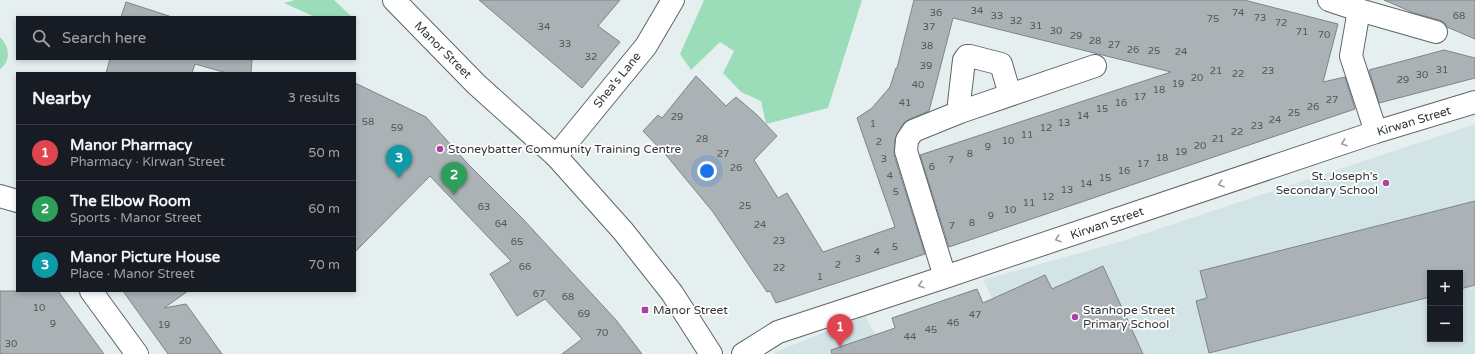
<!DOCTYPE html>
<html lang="en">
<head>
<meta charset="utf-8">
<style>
	:root { --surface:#171b24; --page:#242831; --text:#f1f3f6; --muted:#9ea1a6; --line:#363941; --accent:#ad42a3 }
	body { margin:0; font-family:"Varela Round",sans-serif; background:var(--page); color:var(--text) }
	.controls { position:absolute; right:12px; bottom:12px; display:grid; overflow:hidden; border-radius:0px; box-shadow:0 2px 6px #0003 }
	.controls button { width:36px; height:36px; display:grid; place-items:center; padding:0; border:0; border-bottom:1px solid var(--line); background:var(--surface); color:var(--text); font:20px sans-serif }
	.you { position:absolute; left:707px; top:171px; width:14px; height:14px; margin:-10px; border:3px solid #fff; border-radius:50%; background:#1a73e8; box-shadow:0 0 0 6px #1a73e833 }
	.badge { display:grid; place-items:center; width:26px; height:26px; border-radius:50%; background:var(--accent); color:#fff; font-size:13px; font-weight:700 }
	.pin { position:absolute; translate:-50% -33px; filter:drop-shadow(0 1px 2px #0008) }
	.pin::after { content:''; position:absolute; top:21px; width:14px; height:12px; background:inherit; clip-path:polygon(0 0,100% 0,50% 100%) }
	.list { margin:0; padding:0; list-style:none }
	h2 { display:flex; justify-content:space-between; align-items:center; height:52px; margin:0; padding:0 16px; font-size:17px }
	h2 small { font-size:13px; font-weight:400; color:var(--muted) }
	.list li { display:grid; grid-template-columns:26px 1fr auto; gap:12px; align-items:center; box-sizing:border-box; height:56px; padding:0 16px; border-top:1px solid var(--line) }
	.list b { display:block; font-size:15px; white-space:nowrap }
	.list p { margin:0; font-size:13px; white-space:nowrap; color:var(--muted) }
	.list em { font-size:13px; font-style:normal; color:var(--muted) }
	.icon { flex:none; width:22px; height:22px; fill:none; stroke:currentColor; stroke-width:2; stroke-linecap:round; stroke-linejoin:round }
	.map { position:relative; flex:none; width:1475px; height:354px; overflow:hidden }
	.search { position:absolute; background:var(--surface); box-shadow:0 2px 6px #0003; left:16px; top:16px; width:340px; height:44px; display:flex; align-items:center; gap:10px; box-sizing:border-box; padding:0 14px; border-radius:0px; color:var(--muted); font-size:15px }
	.panel { position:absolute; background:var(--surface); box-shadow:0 2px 6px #0003; left:16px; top:72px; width:340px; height:220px; border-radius:0px }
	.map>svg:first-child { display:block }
	.built { fill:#d3e4e6; fill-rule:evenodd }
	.green { fill:#9cddb9 }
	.building { fill:#abb2b5; stroke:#7e8487 }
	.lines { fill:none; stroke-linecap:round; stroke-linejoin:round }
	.street-casing { stroke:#5e6566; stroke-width:24 }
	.secondary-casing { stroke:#5e6566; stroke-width:24 }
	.street { stroke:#fff; stroke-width:22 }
	.secondary { stroke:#fff; stroke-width:22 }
	.oneway { stroke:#9a9b9b }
	.poi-dot { fill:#ad42a3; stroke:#fff; stroke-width:1.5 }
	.labels { text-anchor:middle; stroke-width:3.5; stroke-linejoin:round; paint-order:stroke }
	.number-label { font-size:10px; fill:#525656 }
	.street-label { font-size:12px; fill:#343737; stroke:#fff }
	.poi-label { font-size:12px; fill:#343737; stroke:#fff; text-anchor:start }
</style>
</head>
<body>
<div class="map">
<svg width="1475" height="354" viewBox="0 0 1475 354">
	<rect width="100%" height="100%" fill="#e6eff0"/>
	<!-- built -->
	<path class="built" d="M1475 124V354H1020L983 280 1119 242ZM1430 273H1460V339H1430Z
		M865 316 886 354H773V353Z"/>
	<!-- green -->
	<path class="green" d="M295 0H334L352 17H315L284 3Z
		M704 0H862L828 108 766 124 761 101 741 92 723 73 734 51 720 42 691 70 680 54Z
		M0 37C9 46 12 61 0 69Z"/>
	<!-- building -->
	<path class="building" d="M479 0H620L598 26 620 42 582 88Z
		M914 0H1244L1338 24 1323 82 1345 77 1355 109 949 247 920 155 1171 72 953 18 929 111 908 120 903 124 895 139 894 155 925 254 776 303 770 291 767 292 713 212 666 155 643 131 658 115 662 118 696 76 726 106 736 97 756 114 777 136 754 160 778 198 787 193 823 252 895 227 857 118 872 108 890 87 896 68H897Z
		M1384 0H1475V39L1447 27 1445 23 1439 20 1414 13Z
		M126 2 172 17H121Z
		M1444 50 1475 58V78L1379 103 1369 70Z
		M110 59H252L251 73H227L195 64 192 73H106Z
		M355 83 426 117 468 164 522 218 616 320 642 354H562L582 339 545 299 517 316 490 274 511 261 430 176 355 252Z
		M1475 201V285L1460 289V273H1430V297L1209 353 1196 301 1207 298 1200 271Z
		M1103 266 1143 354H832L831 350 895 328 892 318 977 289 983 303 1045 275 1052 289Z
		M0 291H58L104 354H0Z
		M123 291H188L164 308 186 304 222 354H168Z"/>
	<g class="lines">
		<!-- street casing -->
		<g class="street-casing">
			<path id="street" d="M1329 0 1359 10 1436 32
				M1359 10 1351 56 1376 132
				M960 112 959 103 964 60 967 56H970L1001 64 1010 95
				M556 156 646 46 673 0
				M0 196 17 201
				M945 277 906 151 907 140 913 131 960 112 1095 66
				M91 291 137 354
				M743 354 778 332 945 277 1376 132 1475 102"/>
		</g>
		<!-- secondary casing -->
		<g class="secondary-casing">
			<path id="secondary" d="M394 0 476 84 556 156 623 231 672 293 711 354"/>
		</g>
		<!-- street -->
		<use href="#street" class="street"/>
		<!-- secondary -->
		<use href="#secondary" class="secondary"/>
	</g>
	<!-- one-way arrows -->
	<defs><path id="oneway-chevron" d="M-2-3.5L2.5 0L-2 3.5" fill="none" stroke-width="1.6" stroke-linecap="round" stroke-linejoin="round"/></defs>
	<g class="oneway">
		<use href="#oneway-chevron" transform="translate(1344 143) rotate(161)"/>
		<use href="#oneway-chevron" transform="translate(1221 184) rotate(161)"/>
		<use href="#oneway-chevron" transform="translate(1058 239) rotate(161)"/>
		<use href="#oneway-chevron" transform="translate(921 285) rotate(162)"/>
	</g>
	<!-- markers -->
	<g class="poi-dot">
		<circle cx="440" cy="149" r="4"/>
		<circle cx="1386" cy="183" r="4"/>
		<rect x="641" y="306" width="8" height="8" rx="2"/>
		<circle cx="1075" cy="317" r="4"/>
	</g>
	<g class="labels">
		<!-- number labels -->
		<g class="number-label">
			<text x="977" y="14">34</text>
			<text x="936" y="16">36</text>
			<text x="1238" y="16">74</text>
			<text x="997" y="19">33</text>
			<text x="1459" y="19">68</text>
			<text x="1260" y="21">73</text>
			<text x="1213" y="22">75</text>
			<text x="1016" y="24">32</text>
			<text x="1281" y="26">72</text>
			<text x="1036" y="29">31</text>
			<text x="544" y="30">34</text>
			<text x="929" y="30">37</text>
			<text x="1056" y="34">30</text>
			<text x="1302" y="35">71</text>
			<text x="1324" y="38">70</text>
			<text x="1076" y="39">29</text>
			<text x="1095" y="44">28</text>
			<text x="565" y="47">33</text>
			<text x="1114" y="48">27</text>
			<text x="927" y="49">38</text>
			<text x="1133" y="53">26</text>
			<text x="1154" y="54">25</text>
			<text x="1181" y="55">24</text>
			<text x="591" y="60">32</text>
			<text x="926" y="69">39</text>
			<text x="1442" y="73">31</text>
			<text x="1216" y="74">21</text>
			<text x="1268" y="74">23</text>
			<text x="1238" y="77">22</text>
			<text x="1422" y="78">30</text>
			<text x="1197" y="81">20</text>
			<text x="1403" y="83">29</text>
			<text x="1178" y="87">19</text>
			<text x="918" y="88">40</text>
			<text x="1159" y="93">18</text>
			<text x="1140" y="100">17</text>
			<text x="1332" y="103">27</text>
			<text x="905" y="106">41</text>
			<text x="1121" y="106">16</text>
			<text x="1313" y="110">26</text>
			<text x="1102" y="112">15</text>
			<text x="1294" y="116">25</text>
			<text x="1083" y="119">14</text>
			<text x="677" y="120">29</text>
			<text x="1275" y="123">24</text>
			<text x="368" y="125">58</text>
			<text x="1064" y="126">13</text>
			<text x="873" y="127">1</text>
			<text x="1257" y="129">23</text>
			<text x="397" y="131">59</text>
			<text x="1046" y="131">12</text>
			<text x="1237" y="135">22</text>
			<text x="1027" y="138">11</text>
			<text x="702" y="142">28</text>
			<text x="1218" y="142">21</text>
			<text x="1008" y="144">10</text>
			<text x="879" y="145">2</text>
			<text x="1200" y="149">20</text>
			<text x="988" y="150">9</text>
			<text x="1181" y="155">19</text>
			<text x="723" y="157">27</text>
			<text x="970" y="157">8</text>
			<text x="1162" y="161">18</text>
			<text x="884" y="162">3</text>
			<text x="951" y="163">7</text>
			<text x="1143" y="167">17</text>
			<text x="932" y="170">6</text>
			<text x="736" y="171">26</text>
			<text x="1124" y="174">16</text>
			<text x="890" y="179">4</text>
			<text x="1105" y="181">15</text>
			<text x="1086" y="187">14</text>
			<text x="1067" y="193">13</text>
			<text x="896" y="195">5</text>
			<text x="1048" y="200">12</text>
			<text x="1029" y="206">11</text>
			<text x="745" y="209">25</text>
			<text x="484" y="210">63</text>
			<text x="1010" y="213">10</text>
			<text x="991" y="219">9</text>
			<text x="972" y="226">8</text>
			<text x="501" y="227">64</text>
			<text x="760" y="228">24</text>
			<text x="952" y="229">7</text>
			<text x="779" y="244">23</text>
			<text x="517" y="245">65</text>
			<text x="895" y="250">5</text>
			<text x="877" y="255">4</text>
			<text x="858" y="262">3</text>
			<text x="838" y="268">2</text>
			<text x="525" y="270">66</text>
			<text x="779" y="271">22</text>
			<text x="820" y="280">1</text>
			<text x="539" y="297">67</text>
			<text x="568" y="300">68</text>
			<text x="39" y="311">10</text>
			<text x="584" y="317">69</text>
			<text x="975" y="318">47</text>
			<text x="953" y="326">46</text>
			<text x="53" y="327">9</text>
			<text x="164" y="328">19</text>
			<text x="931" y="333">45</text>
			<text x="602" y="336">70</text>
			<text x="910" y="340">44</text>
			<text x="185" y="344">20</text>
			<text x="11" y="347">30</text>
		</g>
		<!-- street labels -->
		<g class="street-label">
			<text transform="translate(443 50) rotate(45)" y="4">Manor Street</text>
			<text transform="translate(617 80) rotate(-51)" y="4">Shea's Lane</text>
			<text transform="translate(1414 121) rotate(-17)" y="4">Kirwan Street</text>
			<text transform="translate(1107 223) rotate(-19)" y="4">Kirwan Street</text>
		</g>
		<!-- poi labels -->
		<g class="poi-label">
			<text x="448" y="153">Stoneybatter Community Training Centre</text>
			<text x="1378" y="180" text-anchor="end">St. Joseph’s<tspan x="1378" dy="14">Secondary School</tspan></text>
			<text x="653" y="314">Manor Street</text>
			<text x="1083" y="314">Stanhope Street<tspan x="1083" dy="14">Primary School</tspan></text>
		</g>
	</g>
</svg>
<div class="controls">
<button>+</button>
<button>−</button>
</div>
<div class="you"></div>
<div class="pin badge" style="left:840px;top:347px;background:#e0444e">1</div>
<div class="pin badge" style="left:454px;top:195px;background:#2e9e5b">2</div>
<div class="pin badge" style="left:399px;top:178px;background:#0f9aa8">3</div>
<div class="search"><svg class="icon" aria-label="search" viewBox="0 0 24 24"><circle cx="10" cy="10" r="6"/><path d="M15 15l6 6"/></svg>Search here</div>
<section class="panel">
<h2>Nearby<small>3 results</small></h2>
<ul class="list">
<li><span class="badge" style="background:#e0444e">1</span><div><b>Manor Pharmacy</b><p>Pharmacy · Kirwan Street</p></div><em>50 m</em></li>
<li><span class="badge" style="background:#2e9e5b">2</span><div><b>The Elbow Room</b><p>Sports · Manor Street</p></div><em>60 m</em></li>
<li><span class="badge" style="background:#0f9aa8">3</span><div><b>Manor Picture House</b><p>Place · Manor Street</p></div><em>70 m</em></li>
</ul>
</section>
</div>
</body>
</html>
